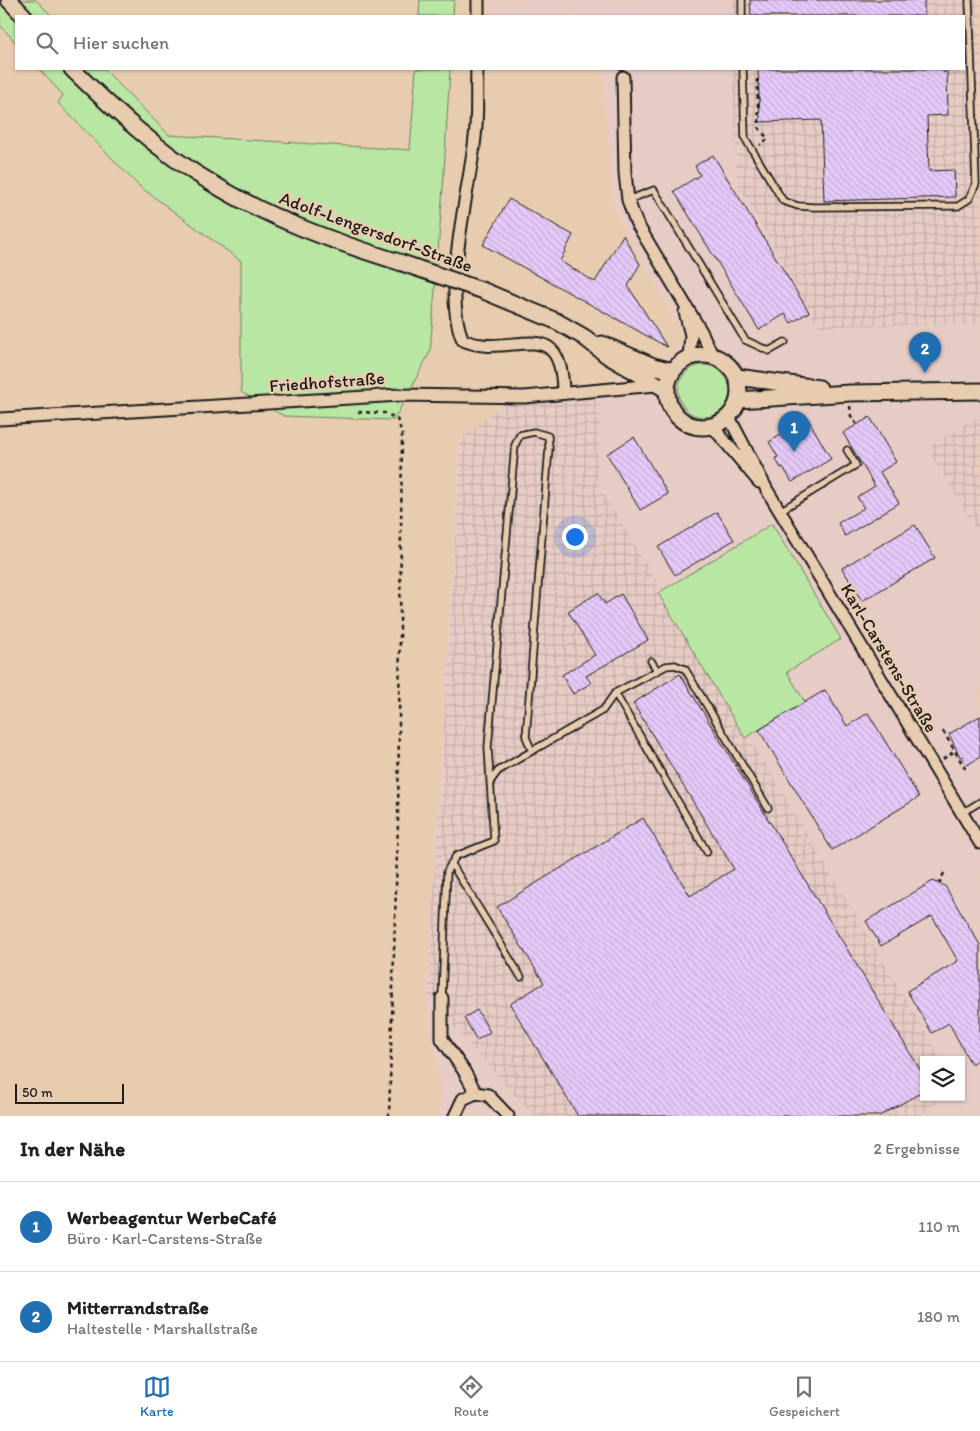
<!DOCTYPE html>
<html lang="de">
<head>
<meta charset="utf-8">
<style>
	:root { --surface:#fff; --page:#f6f6f6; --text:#202124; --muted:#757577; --line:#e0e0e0; --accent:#1f6fb2 }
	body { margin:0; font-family:Itim,sans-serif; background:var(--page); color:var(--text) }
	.controls { position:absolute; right:15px; bottom:15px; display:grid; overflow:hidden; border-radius:0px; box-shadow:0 1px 4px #0004 }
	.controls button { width:45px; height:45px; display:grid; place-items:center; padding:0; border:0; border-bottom:1px solid var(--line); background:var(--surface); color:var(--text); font:25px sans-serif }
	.scale { position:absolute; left:15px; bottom:12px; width:109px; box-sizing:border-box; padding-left:5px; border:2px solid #1c1c1c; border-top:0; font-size:14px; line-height:18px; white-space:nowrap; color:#1c1c1c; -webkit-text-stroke:4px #e8ccaf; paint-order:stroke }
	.you { position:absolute; left:574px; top:536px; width:18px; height:18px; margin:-12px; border:4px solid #fff; border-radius:50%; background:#1a73e8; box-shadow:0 0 0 8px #1a73e833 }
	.badge { display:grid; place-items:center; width:32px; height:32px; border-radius:50%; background:var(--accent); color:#fff; font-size:16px; font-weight:700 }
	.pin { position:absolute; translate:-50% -41px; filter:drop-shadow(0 1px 2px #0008) }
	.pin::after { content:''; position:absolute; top:26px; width:18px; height:15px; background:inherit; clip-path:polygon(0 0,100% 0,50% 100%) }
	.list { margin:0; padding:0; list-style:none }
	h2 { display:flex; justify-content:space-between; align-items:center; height:65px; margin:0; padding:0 20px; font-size:21px }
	h2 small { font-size:16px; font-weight:400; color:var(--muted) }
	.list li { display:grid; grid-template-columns:32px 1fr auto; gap:15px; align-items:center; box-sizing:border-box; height:90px; padding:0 20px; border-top:1px solid var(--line) }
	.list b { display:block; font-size:19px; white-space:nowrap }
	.list p { margin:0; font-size:16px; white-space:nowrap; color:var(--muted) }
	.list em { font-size:16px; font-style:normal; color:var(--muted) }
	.icon { flex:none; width:28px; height:28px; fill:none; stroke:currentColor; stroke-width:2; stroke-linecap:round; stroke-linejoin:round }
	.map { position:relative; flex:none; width:980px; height:1116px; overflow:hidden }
	.search { position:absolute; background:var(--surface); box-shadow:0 1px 4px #0004; left:15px; right:15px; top:15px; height:55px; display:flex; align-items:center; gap:12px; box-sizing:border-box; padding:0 18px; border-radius:0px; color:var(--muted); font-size:19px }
	.sheet { height:245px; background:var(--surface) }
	nav { display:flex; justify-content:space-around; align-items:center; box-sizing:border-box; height:70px; border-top:1px solid var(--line); background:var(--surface); font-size:14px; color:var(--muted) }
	nav a { display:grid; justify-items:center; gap:2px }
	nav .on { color:var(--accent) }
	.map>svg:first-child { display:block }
	.built { fill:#e7cbc5; fill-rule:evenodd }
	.industrial { fill:url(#industrial-grid) }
	.grass { fill:#b9e6a3; stroke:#6a8160 }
	.building { fill:url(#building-back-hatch); stroke:#1c1c1c }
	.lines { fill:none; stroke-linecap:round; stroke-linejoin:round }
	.service-casing { stroke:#1c1c1c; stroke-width:9 }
	.minor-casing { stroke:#1c1c1c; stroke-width:15 }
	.tertiary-casing { stroke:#1c1c1c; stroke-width:19 }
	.path { stroke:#1c1c1c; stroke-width:2.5; stroke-dasharray:4 4; stroke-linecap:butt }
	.service { stroke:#e8ccaf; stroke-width:5.5 }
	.minor { stroke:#e8ccaf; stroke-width:11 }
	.tertiary { stroke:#e8ccaf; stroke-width:15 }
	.tertiary-bridge-casing { stroke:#1c1c1c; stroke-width:19; stroke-linecap:butt }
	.tertiary-bridge { stroke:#e8ccaf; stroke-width:15 }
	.labels { text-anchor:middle; stroke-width:5; stroke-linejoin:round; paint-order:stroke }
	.street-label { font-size:18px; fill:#1c1c1c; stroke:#e8ccaf }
</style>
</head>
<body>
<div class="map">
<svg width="980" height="1116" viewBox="0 0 980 1116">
	<defs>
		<pattern id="industrial-grid" width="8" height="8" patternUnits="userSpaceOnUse" patternTransform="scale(1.25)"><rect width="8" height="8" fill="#e7cbc5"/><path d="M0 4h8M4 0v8" fill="none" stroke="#c6aea9"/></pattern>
		<pattern id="building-back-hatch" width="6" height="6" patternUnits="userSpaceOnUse" patternTransform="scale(1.25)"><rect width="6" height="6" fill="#e5c9f8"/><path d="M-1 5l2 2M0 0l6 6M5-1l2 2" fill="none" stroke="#c4acd4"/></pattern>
	</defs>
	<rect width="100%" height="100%" fill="#e8ccaf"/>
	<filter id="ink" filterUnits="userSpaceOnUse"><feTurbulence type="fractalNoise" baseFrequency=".02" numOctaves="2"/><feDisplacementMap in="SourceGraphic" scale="10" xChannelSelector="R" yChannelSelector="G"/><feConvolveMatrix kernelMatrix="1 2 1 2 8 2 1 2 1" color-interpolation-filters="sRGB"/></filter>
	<g filter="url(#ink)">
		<!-- built -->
		<path class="built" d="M489 0H980V1116H439L440 1092 426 999 459 441 676 353 683 335 613 208 602 69H964V16H504L489 11ZM924 1060H961V1097H924Z"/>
		<!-- industrial -->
		<path class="industrial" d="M731 0H980V324L819 326 737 182 733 69H964V16H732Z
			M509 399 600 400 597 482 942 1060H924V1097H944L920 1116H533L428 997 461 440Z
			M980 415V535L927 448Z"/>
		<!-- grass -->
		<path class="grass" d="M0 0H36L52 16H16V43L0 25Z
			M420 0H454L453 16H419Z
			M39 69H104L169 135 410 150 416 69H450L443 188 430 352 394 420 284 416 241 392V261L139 186 58 103 63 95Z
			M678 391a26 26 0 1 1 52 0a26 26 0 1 1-52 0Z
			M772 524 841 639 787 672 805 702 745 738 658 593Z"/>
		<!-- building -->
		<path class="building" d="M750 0H924V16H751Z
			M758 69H943V72H947L948 115 927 116 929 171 954 170 955 197 824 201 821 120 760 122Z
			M713 155 809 312 791 323 785 314 759 330 674 191 700 175 695 166Z
			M509 199 573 235 560 261 595 282 623 235 640 264 628 286 667 347 483 245Z
			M870 417 896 462 880 472 899 503 845 536 838 523 864 508 857 497 875 486 843 433Z
			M808 419 831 459 792 482 783 467 781 468 775 458 778 457 769 442Z
			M634 437 668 494 640 510 607 454Z
			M717 512 734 540 675 575 658 547Z
			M915 525 935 558 862 601 842 568Z
			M598 593 605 604 621 594 648 640 586 676 591 683 573 694 562 675 595 655 568 611Z
			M680 674 924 1076V1091L879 1116H578L510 1004 544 983 497 907 643 818 690 896 734 869 633 703Z
			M825 690 847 726 868 713 919 797 832 850 759 730Z
			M980 716V757L967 765 962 756 960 757 949 734Z
			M933 881 945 886 980 945V1058L971 1064 949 1023 932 1033 907 991 958 961 932 916 881 946 866 921Z
			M477 1010 490 1032 477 1040 464 1018Z"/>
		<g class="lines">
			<!-- service casing -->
			<g class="service-casing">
				<path id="service" d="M742 0V16
					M743 69 745 138 783 201 798 206 814 207 958 206 969 199 976 184 969 0
					M628 200 654 190 745 340 769 351 785 342
					M780 511 856 465 847 450
					M651 661 657 670
					M615 693 666 666 675 665 685 669 768 808
					M532 751 603 710 615 693 707 852
					M962 813 980 802
					M451 863 521 977
					M442 998 447 871 456 856 494 841 488 747 515 445 520 435 534 432 548 436 549 448 526 737 532 751 498 771 490 782"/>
			</g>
			<!-- minor casing -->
			<g class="minor-casing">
				<path id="minor" d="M478 16V0
					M477 69C476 91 478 115 475 137 470 189 441 293 463 340 510 361 562 309 563 393
					M623 77 625 173 628 200 636 222 702 333 712 355
					M685 312 691 335 689 357
					M729 417 767 490 980 843
					M0 419 400 395 524 397 656 385
					M712 426 759 482
					M442 998V1039L464 1071 476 1093 463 1099 455 1116
					M476 1093 488 1095 508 1116"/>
			</g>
			<!-- tertiary casing -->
			<g class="tertiary-casing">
				<path id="tertiary" d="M9 0 24 16
					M72 69C114 110 159 152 210 182 270 219 335 242 402 263
					M484 291 556 321 584 337 608 356 667 390
					M602 344 653 366 673 371
					M667 391a36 36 0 1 1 72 0a36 36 0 1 1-72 0Z
					M737 377 819 388
					M738 400 850 393 980 391"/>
			</g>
			<!-- path -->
			<path class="path" d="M757 79 759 128 768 139 760 145
				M850 406 851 416 857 425
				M358 412 385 413 397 419 402 433 398 821 389 1116
				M943 731 966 770
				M943 759 955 751
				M939 884 944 873"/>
			<!-- service -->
			<use href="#service" class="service"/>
			<!-- minor -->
			<use href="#minor" class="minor"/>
			<!-- tertiary -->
			<use href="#tertiary" class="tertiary"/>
			<!-- tertiary-bridge casing -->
			<g class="tertiary-bridge-casing">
				<path id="tertiary-bridge" d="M402 263 484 291"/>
			</g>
			<!-- tertiary-bridge -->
			<use href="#tertiary-bridge" class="tertiary-bridge"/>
		</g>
	</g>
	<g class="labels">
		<!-- street labels -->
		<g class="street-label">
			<text transform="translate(376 232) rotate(20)" y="6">Adolf-Lengersdorf-Straße</text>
			<text transform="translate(327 382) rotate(-4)" y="6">Friedhofstraße</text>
			<text transform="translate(889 658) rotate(59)" y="6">Karl-Carstens-Straße</text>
		</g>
	</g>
</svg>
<div class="controls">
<button><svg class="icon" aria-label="layers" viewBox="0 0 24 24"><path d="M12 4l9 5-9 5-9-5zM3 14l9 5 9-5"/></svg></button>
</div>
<div class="scale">50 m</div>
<div class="you"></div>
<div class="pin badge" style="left:794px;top:452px">1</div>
<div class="pin badge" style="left:925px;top:373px">2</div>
<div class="search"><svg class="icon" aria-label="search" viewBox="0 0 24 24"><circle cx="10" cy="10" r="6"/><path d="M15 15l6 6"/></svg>Hier suchen</div>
</div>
<section class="sheet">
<h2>In der Nähe<small>2 Ergebnisse</small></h2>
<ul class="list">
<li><span class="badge">1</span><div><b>Werbeagentur WerbeCafé</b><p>Büro · Karl-Carstens-Straße</p></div><em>110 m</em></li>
<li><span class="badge">2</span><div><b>Mitterrandstraße</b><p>Haltestelle · Marshallstraße</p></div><em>180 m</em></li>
</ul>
</section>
<nav>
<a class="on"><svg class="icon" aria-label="map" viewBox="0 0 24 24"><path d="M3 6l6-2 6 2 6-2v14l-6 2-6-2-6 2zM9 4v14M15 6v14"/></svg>Karte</a>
<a><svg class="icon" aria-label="directions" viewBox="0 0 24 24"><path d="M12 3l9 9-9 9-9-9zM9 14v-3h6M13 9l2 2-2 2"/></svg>Route</a>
<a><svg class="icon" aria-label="saved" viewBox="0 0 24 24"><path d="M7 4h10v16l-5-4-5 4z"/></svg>Gespeichert</a>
</nav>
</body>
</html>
